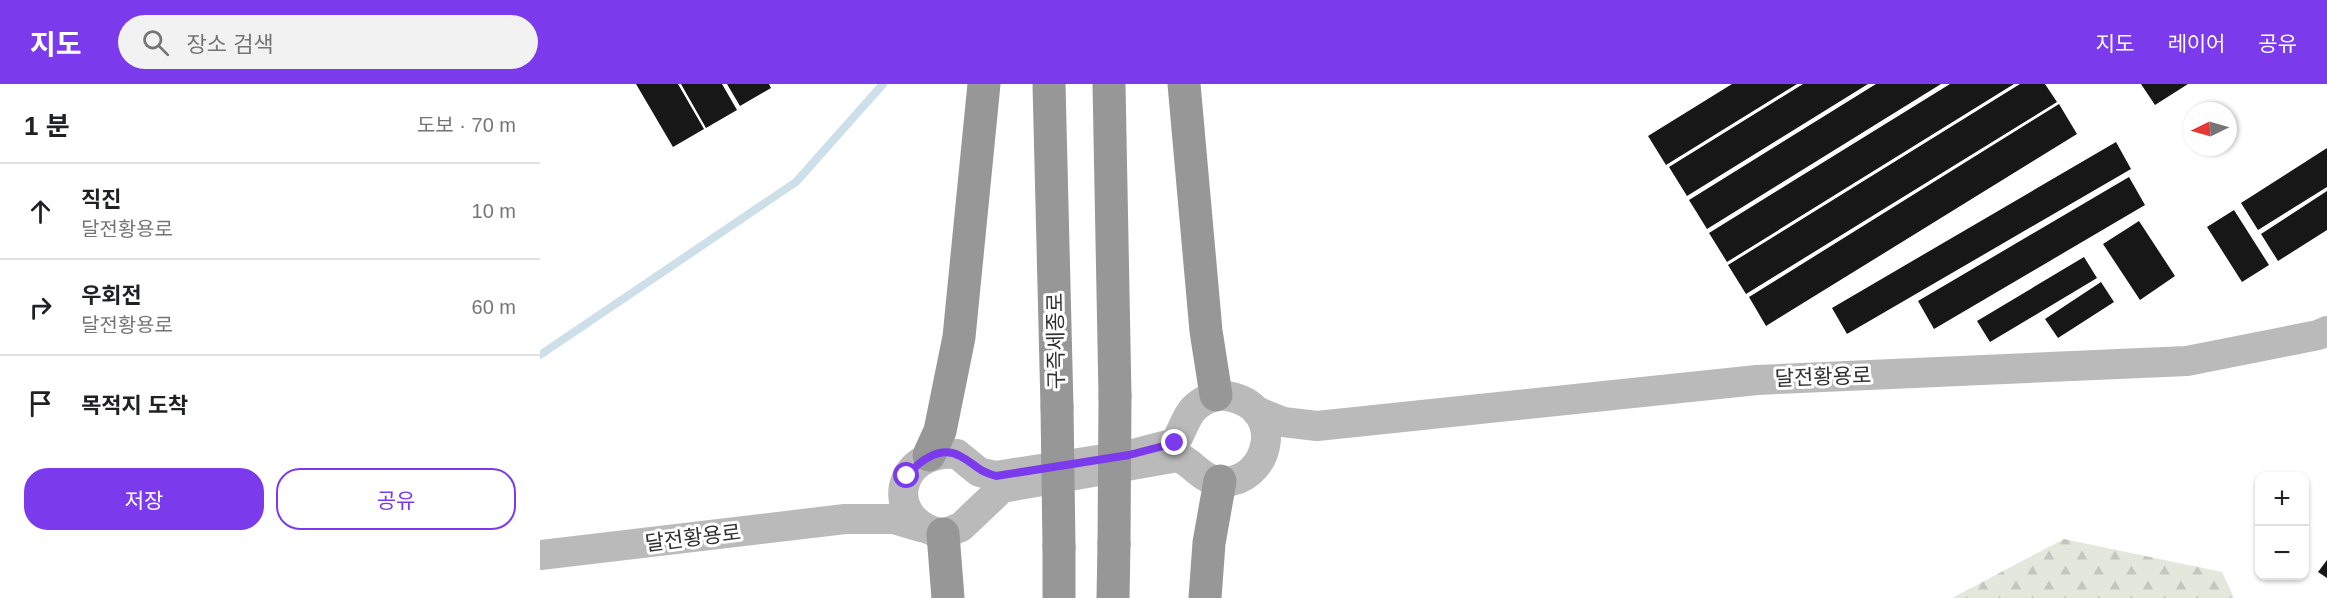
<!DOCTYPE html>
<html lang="ko">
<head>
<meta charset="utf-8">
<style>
	:root { --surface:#fff; --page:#f2f2f2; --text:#202124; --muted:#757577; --line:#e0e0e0; --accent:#7c3aed }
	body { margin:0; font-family:Helvetica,"Noto Sans KR",sans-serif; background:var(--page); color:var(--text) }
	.controls { position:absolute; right:18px; bottom:18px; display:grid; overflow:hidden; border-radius:12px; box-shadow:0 2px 4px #0004 }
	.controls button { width:54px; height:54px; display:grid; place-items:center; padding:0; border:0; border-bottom:2px solid var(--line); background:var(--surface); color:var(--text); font:30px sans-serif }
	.compass { position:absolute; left:1643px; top:18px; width:54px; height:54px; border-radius:50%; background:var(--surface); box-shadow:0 2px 4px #0004; rotate:265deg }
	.stop { position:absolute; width:18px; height:18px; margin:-14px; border:4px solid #7c3aed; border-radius:50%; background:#fff }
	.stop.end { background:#7c3aed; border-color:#fff; box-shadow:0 2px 6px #0008 }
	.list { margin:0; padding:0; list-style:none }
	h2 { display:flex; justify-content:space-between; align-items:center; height:78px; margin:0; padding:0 24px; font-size:26px }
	h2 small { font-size:20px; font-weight:400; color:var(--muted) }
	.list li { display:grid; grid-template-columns:39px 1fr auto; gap:18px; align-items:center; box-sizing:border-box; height:96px; padding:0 24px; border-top:2px solid var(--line) }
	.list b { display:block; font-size:22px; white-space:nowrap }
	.list p { margin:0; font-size:20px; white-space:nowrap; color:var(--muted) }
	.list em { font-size:20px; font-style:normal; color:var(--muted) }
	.actions { display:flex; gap:12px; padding:18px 24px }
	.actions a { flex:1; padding:14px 0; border:2px solid var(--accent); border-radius:24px; text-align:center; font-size:21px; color:var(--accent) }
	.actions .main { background:var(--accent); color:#fff }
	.icon { flex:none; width:33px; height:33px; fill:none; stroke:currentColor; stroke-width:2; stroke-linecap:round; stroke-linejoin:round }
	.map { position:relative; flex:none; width:1787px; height:514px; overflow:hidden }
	header { display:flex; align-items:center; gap:36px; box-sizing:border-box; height:84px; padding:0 30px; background:var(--accent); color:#fff }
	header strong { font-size:28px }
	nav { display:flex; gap:33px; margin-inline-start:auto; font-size:21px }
	.search { width:420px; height:54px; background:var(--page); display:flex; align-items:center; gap:15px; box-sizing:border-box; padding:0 21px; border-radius:33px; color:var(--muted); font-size:22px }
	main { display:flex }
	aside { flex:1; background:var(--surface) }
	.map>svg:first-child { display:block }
	.forest { fill:url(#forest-firs) }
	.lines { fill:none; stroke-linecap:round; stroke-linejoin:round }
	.stream { stroke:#cddfe9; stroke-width:8 }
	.building { fill:#171717 }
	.secondary { stroke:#bababa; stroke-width:30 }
	.highway { stroke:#979797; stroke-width:33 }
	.highway-bridge { stroke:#979797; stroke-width:33 }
	.route { stroke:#7c3aed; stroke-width:8 }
	.labels { text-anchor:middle; stroke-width:6; stroke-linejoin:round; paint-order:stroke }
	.street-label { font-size:21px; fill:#303030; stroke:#fff }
</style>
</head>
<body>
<header>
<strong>지도</strong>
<div class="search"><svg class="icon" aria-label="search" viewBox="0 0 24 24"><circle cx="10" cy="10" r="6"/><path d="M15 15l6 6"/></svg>장소 검색</div>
<nav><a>지도</a><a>레이어</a><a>공유</a></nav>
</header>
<main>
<aside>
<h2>1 분<small>도보 · 70 m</small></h2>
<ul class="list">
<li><svg class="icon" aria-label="ahead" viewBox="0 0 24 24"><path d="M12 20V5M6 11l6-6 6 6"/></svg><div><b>직진</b><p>달전황용로</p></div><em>10 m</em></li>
<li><svg class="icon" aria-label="right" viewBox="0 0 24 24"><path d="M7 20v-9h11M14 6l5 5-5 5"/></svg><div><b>우회전</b><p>달전황용로</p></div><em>60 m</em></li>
<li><svg class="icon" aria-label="arrive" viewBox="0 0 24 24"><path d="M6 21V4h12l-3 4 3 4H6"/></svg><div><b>목적지 도착</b></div></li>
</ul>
<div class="actions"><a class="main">저장</a><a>공유</a></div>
</aside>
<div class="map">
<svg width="1787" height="514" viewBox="0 0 1787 514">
	<defs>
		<pattern id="forest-firs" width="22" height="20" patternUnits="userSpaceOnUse" patternTransform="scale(1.5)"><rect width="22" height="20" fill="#e3e8dc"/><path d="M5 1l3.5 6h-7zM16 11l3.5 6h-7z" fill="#c3c7bd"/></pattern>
	</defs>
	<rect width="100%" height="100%" fill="#fff"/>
	<!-- forest -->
	<path class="forest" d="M1524 455 1682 488 1694 514H1412Z"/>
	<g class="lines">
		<!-- stream -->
		<path class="stream" d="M0 271 256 98 343 0"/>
	</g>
	<!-- building -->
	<path class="building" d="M96 0H138L164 45 133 63Z
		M141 0H182L197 26 166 44Z
		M187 0H229L231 4 200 22Z
		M1192 0H1257L1126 81 1108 52Z
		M1263 0H1328L1147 112 1129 83Z
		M1336 0H1401L1167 145 1149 116Z
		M1410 0H1474L1187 178 1169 149Z
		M1480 0H1505L1517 18 1206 210 1188 181Z
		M1601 0H1648L1615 21Z
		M1519 20 1537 50 1226 242 1209 213Z
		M1576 58 1591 85 1307 250 1292 224Z
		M1787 64V103L1718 146 1701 119Z
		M1589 93 1605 121 1394 245 1378 217Z
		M1787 107V146L1738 177 1721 150Z
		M1694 126 1729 181 1702 198 1667 143Z
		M1599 137 1635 192 1600 216 1563 160Z
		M1544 173 1557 194 1450 258 1437 237Z
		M1561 198 1574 218 1518 254 1505 235Z
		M1787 476V494L1778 488Z"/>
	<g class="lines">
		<!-- secondary -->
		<path class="secondary" d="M676 311C754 314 730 406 677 397 660 394 652 378 638 373L462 404 421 443 403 450C341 437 356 364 417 370L439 388 456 392 589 371 635 359C649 334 646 323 676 311Z
			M716 327 743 338 777 342 1217 296 1647 277 1778 251 1787 247
			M0 471 305 435H354L381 443"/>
		<!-- highway -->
		<path class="highway" d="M509 0 517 323
			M569 0 575 312
			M644 0 666 247 676 311
			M389 371 400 347 419 253 444 0
			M403 450 408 514
			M519 514V463
			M573 514 574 460
			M665 514 669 459 680 397"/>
		<!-- highway-bridge -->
		<path class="highway-bridge" d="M517 323 519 463
			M574 460 575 312"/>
	</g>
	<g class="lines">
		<!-- route -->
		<path class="route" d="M367 392C379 377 400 361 420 372 436 380 435 386 456 392L589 371 635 359"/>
	</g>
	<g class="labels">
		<!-- street labels -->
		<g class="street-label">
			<text transform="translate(516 257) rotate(-91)" y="7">구즉세종로</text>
			<text transform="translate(1283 293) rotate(-2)" y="7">달전황용로</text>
			<text transform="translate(153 454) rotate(-7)" y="7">달전황용로</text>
		</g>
	</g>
</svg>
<div class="controls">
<button>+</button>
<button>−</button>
</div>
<svg class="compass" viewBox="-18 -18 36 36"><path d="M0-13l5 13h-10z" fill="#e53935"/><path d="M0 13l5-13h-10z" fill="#757577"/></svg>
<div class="stop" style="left:367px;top:392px"></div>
<div class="stop end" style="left:635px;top:359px"></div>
</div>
</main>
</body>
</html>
